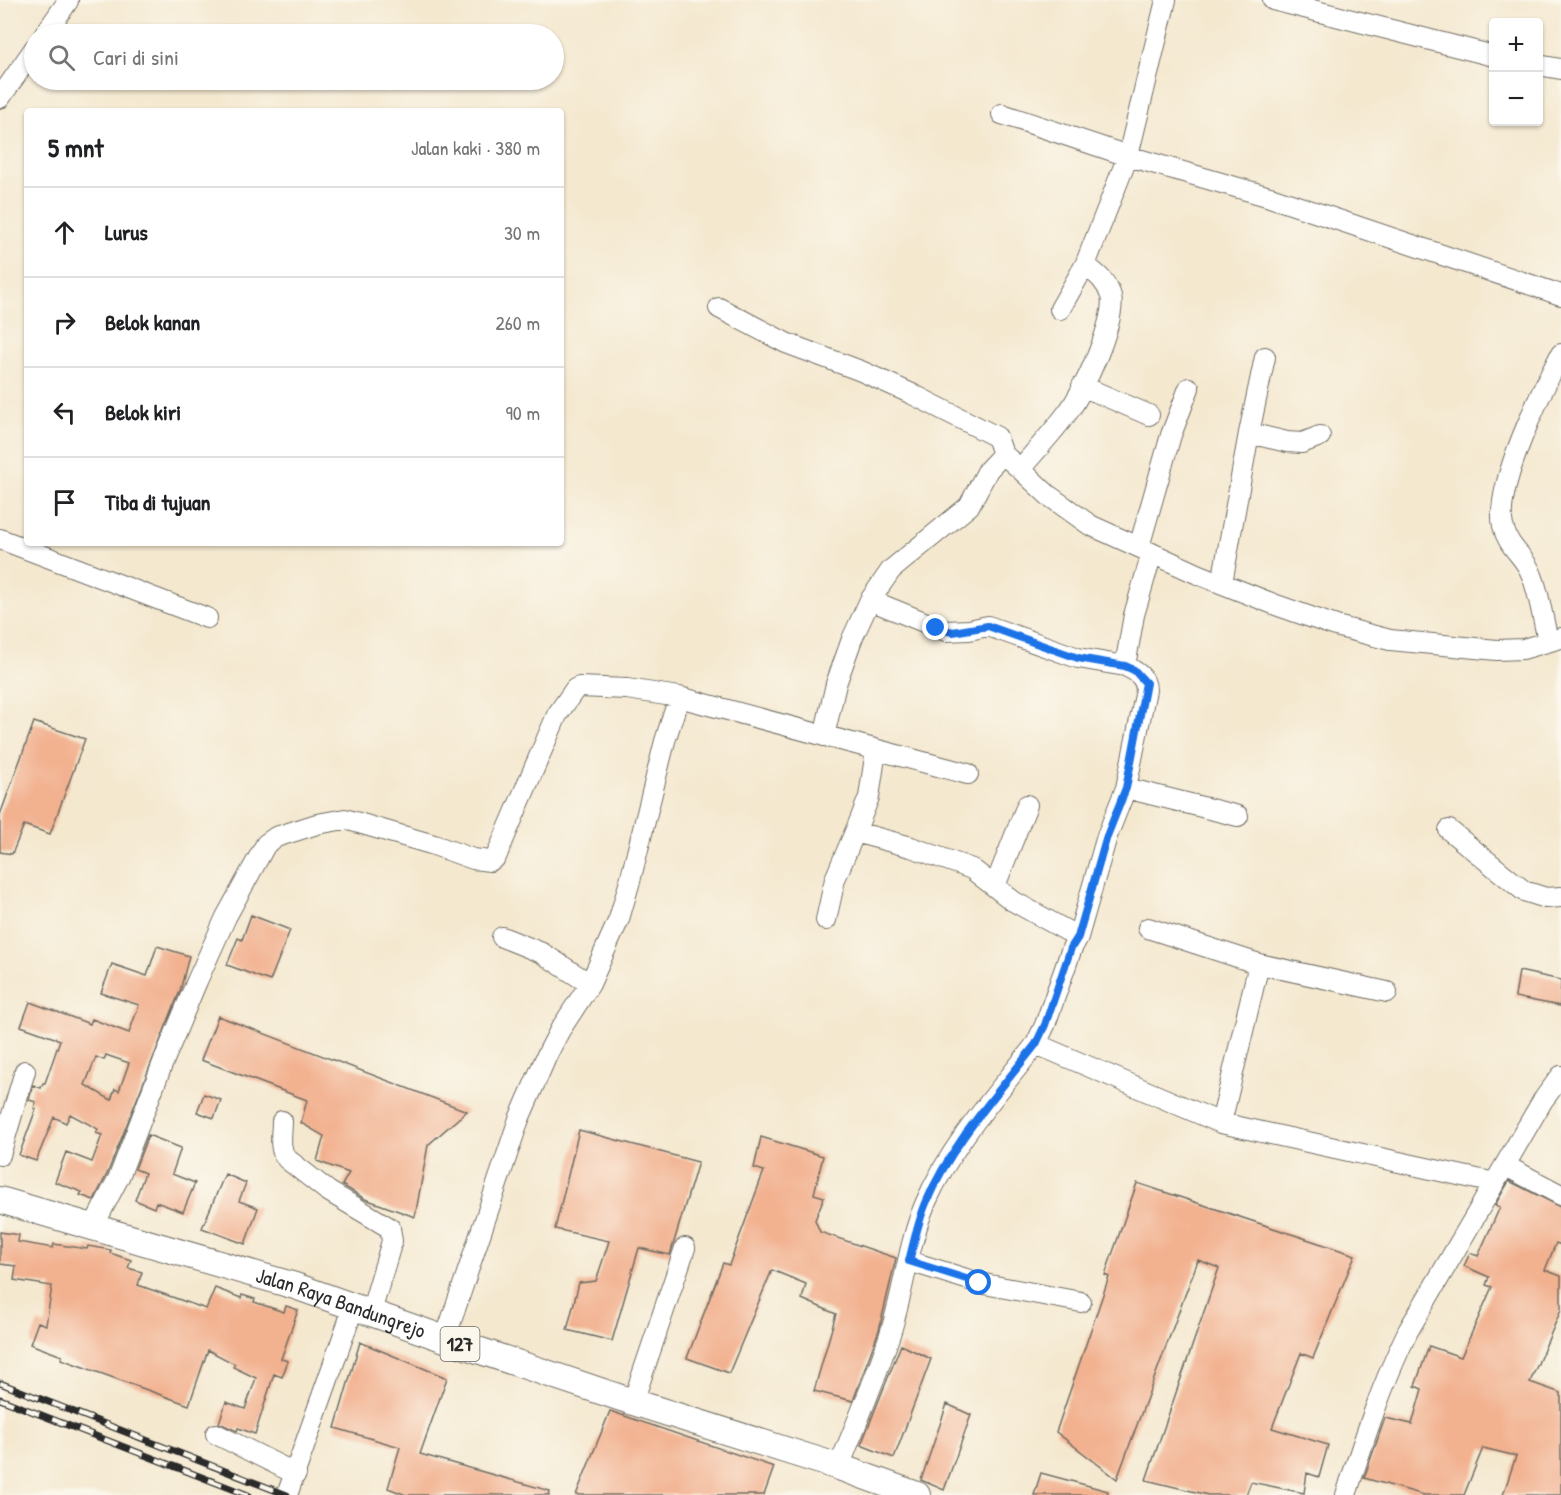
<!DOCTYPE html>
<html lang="id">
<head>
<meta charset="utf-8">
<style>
	:root { --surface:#fff; --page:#f6f6f6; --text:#202124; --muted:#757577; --line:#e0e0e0 }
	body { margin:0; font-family:"Patrick Hand",sans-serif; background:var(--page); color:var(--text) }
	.controls { position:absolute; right:18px; top:18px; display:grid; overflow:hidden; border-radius:6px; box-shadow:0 2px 4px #0004 }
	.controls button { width:54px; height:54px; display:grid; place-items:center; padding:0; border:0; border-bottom:2px solid var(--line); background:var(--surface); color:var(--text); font:30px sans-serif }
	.stop { position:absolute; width:18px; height:18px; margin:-14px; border:4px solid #1a73e8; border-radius:50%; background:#fff }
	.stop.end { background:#1a73e8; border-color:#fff; box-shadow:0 2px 6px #0008 }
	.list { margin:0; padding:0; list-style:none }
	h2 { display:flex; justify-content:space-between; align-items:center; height:78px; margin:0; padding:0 24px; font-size:26px }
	h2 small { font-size:20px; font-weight:400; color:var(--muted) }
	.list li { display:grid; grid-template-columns:39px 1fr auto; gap:18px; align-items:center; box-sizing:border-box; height:90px; padding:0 24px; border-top:2px solid var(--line) }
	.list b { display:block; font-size:22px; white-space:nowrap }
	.list em { font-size:20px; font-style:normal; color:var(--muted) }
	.icon { flex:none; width:33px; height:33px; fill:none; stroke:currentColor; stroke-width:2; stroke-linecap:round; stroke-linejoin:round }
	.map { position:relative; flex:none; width:1561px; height:1495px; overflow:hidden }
	.search { position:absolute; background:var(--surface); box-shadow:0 2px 4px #0004; left:24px; top:24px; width:540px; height:66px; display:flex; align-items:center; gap:15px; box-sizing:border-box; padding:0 21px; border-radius:33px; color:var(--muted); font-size:22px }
	.panel { position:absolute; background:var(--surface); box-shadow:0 2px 4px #0004; left:24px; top:108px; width:540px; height:438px; border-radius:6px }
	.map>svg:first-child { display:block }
	.building { fill:#f2b18f; fill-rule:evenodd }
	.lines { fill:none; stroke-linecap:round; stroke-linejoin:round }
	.minor-casing { stroke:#716d64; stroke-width:22 }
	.major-casing { stroke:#716d64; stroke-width:28 }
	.minor { stroke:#fff; stroke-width:20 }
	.major { stroke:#fff; stroke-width:26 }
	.rail-casing { stroke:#2b2b2b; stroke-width:7 }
	.rail { stroke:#fbf7ec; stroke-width:4.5; stroke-dasharray:14; stroke-linecap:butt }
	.route { stroke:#1a73e8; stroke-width:8 }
	.labels { text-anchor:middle; stroke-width:5; stroke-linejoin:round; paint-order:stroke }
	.shield { fill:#fbf7ec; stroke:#696865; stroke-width:1.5 }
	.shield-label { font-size:20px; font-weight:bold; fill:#2b2b2b }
	.street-label { font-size:21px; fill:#2b2b2b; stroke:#fbf7ec }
</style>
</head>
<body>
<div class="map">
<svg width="1561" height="1495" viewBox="0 0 1561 1495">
	<rect width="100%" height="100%" fill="#fbf7ec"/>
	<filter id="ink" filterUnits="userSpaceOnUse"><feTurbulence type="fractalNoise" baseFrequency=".0167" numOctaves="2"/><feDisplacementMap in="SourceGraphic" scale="12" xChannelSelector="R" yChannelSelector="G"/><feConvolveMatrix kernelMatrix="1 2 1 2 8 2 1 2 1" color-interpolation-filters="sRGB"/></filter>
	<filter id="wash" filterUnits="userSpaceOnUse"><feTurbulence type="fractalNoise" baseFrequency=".008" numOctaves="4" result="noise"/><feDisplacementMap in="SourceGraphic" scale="24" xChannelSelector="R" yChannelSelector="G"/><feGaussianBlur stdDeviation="1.35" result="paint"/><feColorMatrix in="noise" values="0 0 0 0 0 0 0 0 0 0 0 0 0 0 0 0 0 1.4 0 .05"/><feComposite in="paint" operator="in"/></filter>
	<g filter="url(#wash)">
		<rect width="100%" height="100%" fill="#f4e8cf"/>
		<g id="blocks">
			<!-- building -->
			<path class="building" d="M34 722 85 739 50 834 24 825 12 854 0 852V815Z
				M251 915 290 930 270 981 227 965 238 938 242 940Z
				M157 946 189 956 180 991 108 1172 94 1200 80 1195 82 1192 55 1182 66 1152 92 1162 102 1135 96 1133 98 1129 70 1114 66 1123 54 1117 36 1161 19 1155 36 1109 34 1108 36 1102 29 1100 33 1085 41 1088 43 1083H45L60 1040 21 1026 30 1002 90 1024 92 1019 129 1033 139 1005 101 993 112 964 147 976ZM106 1055 129 1063 119 1091 115 1089 111 1100 85 1085 96 1057 104 1060Z
				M1519 971 1561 980 1560 1006 1515 997Z
				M218 1016 467 1111 428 1145 415 1217 365 1199 342 1185 349 1173 317 1161 324 1136 301 1123 307 1100 201 1060Z
				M204 1094 221 1100 214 1118 197 1112Z
				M579 1130 698 1162 670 1255 639 1248 612 1341 567 1330 579 1283 596 1281 609 1241 555 1229Z
				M148 1135 181 1148 172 1174 195 1183 183 1212 156 1202 154 1208 135 1200 145 1173 135 1169Z
				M761 1137 823 1156 814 1194 824 1197 815 1220 820 1232 896 1258 879 1330 853 1401 814 1391 836 1314 802 1299 806 1284 772 1270 729 1373 687 1358 723 1263 729 1265 764 1171 754 1168Z
				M225 1174 246 1183 239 1201 258 1208 245 1244 202 1228Z
				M1509 1181 1561 1207V1245L1556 1243 1545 1270 1561 1276V1310L1530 1382 1561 1393V1495H1503L1516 1456 1483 1448 1464 1495H1424L1364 1478 1385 1418 1412 1424 1422 1389 1415 1386 1429 1346 1461 1357 1492 1287 1486 1285 1489 1277 1464 1266 1470 1253 1478 1256 1500 1207 1495 1205Z
				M1137 1183 1355 1255 1313 1358 1301 1353 1272 1428 1328 1445 1319 1477 1307 1473 1304 1493 1251 1482 1246 1495H1208L1146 1480 1219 1268 1198 1260 1117 1479 1056 1432 1109 1277 1105 1275Z
				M0 1232 19 1235 18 1242 53 1248 54 1244 87 1249 88 1246 111 1250 110 1253 131 1260 128 1268 142 1272 138 1285 206 1309 215 1288 241 1298 242 1295 255 1299 254 1302 284 1312 286 1306 298 1310 281 1359 288 1361 282 1377 274 1374 255 1434 238 1428 237 1431 219 1423 226 1402 245 1409 256 1378 233 1367 235 1364 208 1350 189 1405 61 1359 62 1356 30 1344 38 1322 46 1325 52 1286 14 1280 16 1266 0 1264Z
				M360 1342 447 1378 420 1454 550 1491 549 1495H406L388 1488 400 1447 335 1428Z
				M901 1345 931 1359 894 1458 861 1445Z
				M947 1404 971 1415 944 1490 921 1480Z
				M610 1411 774 1467 764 1495H576Z
				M1041 1473 1108 1491 1107 1495H1034Z"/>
		</g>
	</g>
	<g filter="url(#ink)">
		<use href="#blocks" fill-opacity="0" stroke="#716d64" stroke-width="1.5"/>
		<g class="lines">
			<!-- minor casing -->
			<g class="minor-casing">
				<path id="minor" d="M1273 0 1494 56
					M45 34 68 1
					M1538 65 1561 69
					M0 98 34 49
					M1002 114 1128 156 1270 197 1561 295
					M719 308 786 343 861 371 912 394 997 437 1003 454
					M1060 309 1085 265 1128 156 1166 0
					M1082 386 1149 415
					M1249 433 1287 442 1302 443 1320 436
					M1020 469 1048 495 1090 525 1200 575 1276 605 1336 626 1390 640 1497 650 1523 649 1561 638
					M0 539 207 618
					M1139 547 1171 435 1189 388
					M1222 583 1249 433 1265 357
					M870 600 946 631 969 630 988 626 1078 658 1125 666
					M1548 640C1543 621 1538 585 1529 569 1521 553 1508 547 1503 526 1494 487 1542 390 1561 354
					M824 736 836 684 852 639 870 600 891 570 969 506 988 470 1003 454 1020 469C1036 451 1053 432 1068 412 1083 393 1117 319 1111 296 1106 281 1098 275 1085 265
					M1126 788 1238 816
					M1449 830 1524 891 1546 898 1561 897
					M855 832 911 847 972 869 1013 901 1078 937
					M995 886 1027 805
					M826 920 835 879 860 820 869 797 875 757 880 752
					M1148 928 1259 964 1387 992
					M502 937 542 953 590 984
					M1036 1044 1221 1123 1495 1183
					M282 1121C282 1134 278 1149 287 1159L328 1191 390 1228 392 1241 371 1312
					M1221 1123 1259 964
					M0 1155 25 1071
					M1506 1166 1561 1195
					M93 1227 119 1177 164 1060 197 981 226 917 266 844 276 837 317 824 345 819 434 845 473 859 490 861 496 857 557 715 575 689 579 687 627 689 679 697
					M909 1261 979 1283 1081 1302
					M445 1339 519 1119 547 1055 560 1030 590 984 619 919 630 881 665 741 679 697 968 774
					M633 1402 685 1248
					M216 1434 296 1474
					M839 1467C856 1423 876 1379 890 1334 904 1291 908 1243 926 1202 952 1143 997 1094 1036 1044L1045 1025 1072 948 1078 937 1107 836 1126 788 1146 690C1146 677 1136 671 1125 666L1134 615 1152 553
					M287 1495 354 1306
					M1346 1495C1364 1439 1382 1384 1408 1331L1543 1100 1561 1076"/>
			</g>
			<!-- major casing -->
			<g class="major-casing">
				<g id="major">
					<path id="s1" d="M0 1200 295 1286 445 1339 633 1402 839 1467 917 1495"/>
				</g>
			</g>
			<!-- minor -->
			<use href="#minor" class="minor"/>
			<!-- major -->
			<use href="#major" class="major"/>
			<!-- rail casing -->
			<g class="rail-casing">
				<path id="rail" d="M0 1383 287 1495
					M0 1399 248 1495"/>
			</g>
			<!-- rail -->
			<use href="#rail" class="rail"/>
		</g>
	</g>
	<g class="lines" filter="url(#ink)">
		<!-- route -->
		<path class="route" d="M936 628 953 632 988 626 1078 658 1125 666 1134 670 1146 683 1126 788 1107 836 1078 937 1071 948 1045 1025 1036 1044C998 1093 950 1145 926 1203 918 1222 914 1242 909 1261L979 1283"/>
	</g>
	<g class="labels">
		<!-- shield labels -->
		<rect class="shield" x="440.5" y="1327" width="39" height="34" rx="4.5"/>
		<g class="shield-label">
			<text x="460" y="1351">127</text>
		</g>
		<!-- street labels -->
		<g class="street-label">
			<text dy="7" stroke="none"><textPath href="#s1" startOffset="356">Jalan Raya Bandungrejo</textPath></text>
		</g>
	</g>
</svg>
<div class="controls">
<button>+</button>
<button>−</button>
</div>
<div class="stop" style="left:979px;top:1283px"></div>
<div class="stop end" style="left:936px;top:628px"></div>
<div class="search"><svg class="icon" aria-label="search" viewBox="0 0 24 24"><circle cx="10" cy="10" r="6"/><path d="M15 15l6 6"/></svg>Cari di sini</div>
<section class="panel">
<h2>5 mnt<small>Jalan kaki · 380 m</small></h2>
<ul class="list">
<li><svg class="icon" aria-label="ahead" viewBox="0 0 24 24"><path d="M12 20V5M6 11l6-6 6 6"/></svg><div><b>Lurus</b></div><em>30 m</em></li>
<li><svg class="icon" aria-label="right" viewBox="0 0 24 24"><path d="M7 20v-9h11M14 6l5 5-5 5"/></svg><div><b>Belok kanan</b></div><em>260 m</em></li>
<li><svg class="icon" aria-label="left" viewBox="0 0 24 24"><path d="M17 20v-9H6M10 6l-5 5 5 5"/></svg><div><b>Belok kiri</b></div><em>90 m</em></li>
<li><svg class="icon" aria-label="arrive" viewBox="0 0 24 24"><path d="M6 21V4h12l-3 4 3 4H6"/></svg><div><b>Tiba di tujuan</b></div></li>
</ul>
</section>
</div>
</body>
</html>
